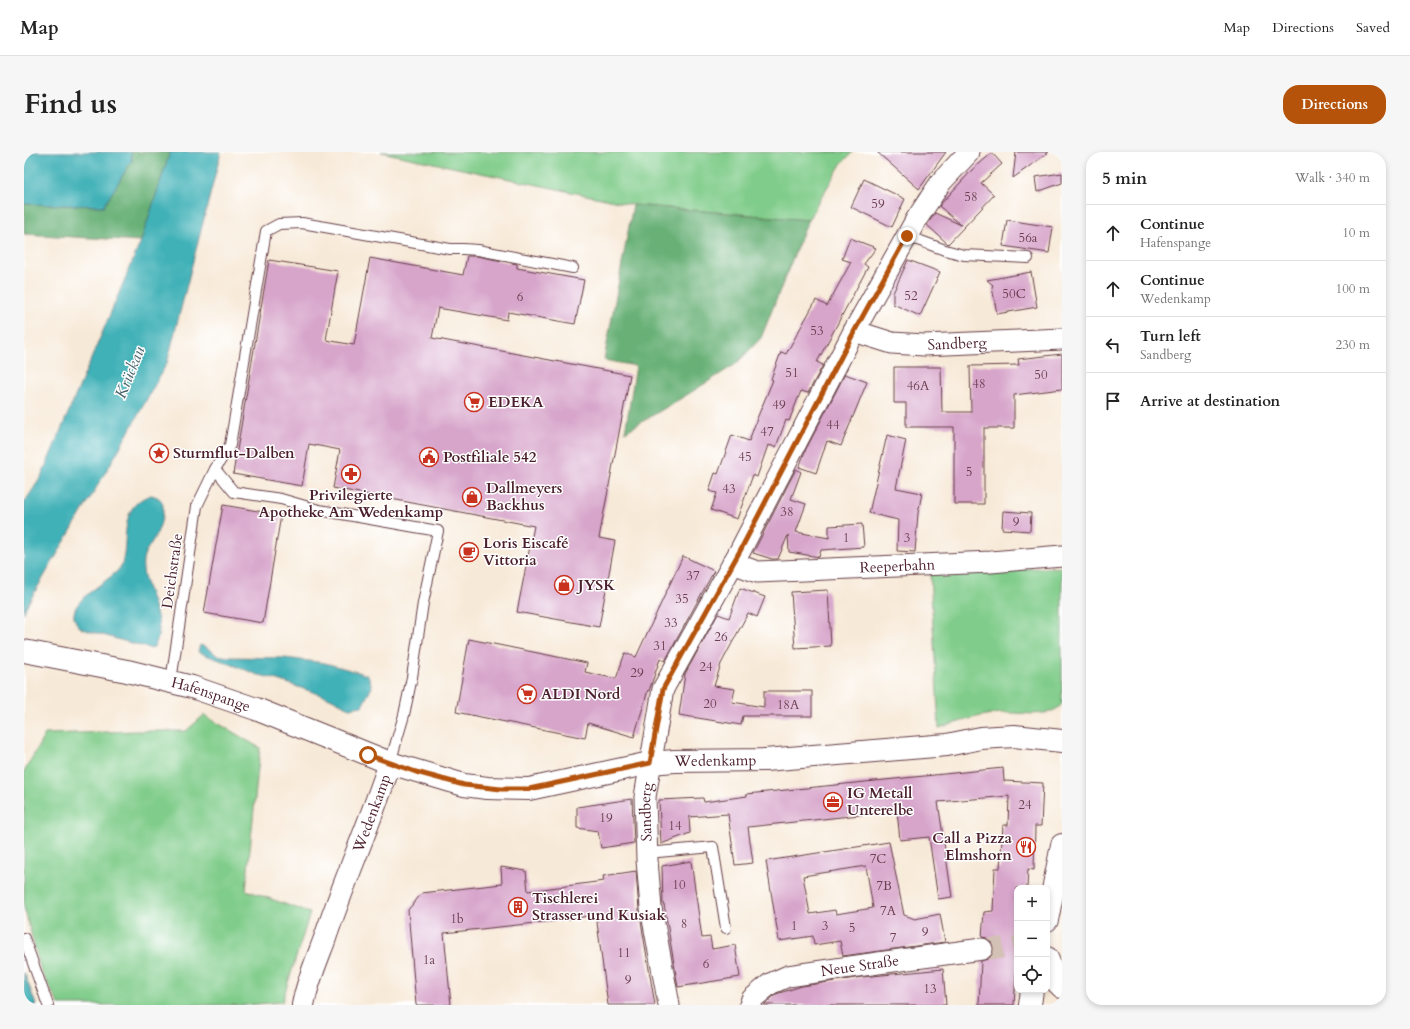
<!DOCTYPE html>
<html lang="en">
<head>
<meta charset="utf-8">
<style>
	:root { --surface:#fff; --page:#f6f6f6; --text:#222; --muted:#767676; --line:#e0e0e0; --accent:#b45309 }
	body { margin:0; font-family:Cardo,serif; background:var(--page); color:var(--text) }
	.controls { position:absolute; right:12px; bottom:12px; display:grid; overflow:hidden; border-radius:8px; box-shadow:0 2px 6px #0003 }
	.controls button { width:36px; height:36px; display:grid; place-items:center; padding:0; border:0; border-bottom:1px solid var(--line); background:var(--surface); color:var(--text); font:20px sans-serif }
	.stop { position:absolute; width:12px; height:12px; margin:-9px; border:3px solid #b45309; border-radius:50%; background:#fff }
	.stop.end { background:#b45309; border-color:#fff; box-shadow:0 1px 4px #0008 }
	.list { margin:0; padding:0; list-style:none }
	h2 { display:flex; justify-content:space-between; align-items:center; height:52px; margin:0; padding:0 16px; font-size:17px }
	h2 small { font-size:13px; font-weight:400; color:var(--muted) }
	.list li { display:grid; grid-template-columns:26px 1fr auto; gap:12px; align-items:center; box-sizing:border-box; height:56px; padding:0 16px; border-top:1px solid var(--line) }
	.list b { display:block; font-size:15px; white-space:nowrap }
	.list p { margin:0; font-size:13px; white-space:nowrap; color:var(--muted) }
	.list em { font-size:13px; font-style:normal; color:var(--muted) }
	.icon { flex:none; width:22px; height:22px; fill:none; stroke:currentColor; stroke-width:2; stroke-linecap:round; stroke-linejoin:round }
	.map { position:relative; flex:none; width:1038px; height:853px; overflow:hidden; border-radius:16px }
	header { display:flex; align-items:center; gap:24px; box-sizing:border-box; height:56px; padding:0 20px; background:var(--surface); border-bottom:1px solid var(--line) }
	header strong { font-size:19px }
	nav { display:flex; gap:22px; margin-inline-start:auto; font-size:14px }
	.intro { display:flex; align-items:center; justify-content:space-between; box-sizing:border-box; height:96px; padding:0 24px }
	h1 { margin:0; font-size:28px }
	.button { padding:10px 18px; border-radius:16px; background:var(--accent); color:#fff; font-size:14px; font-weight:700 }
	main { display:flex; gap:24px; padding:0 24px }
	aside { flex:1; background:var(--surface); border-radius:16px; box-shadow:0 2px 6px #0003 }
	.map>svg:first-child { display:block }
	.green { fill:#80cc8a; stroke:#65765a }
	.forest { fill:#68b076; stroke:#596850 }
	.water { fill:#40b1b7; stroke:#456871 }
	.building { fill:#d7a4ca; fill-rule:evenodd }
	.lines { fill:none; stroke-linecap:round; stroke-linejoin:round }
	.minor-tunnel { stroke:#d4c1b5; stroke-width:21; stroke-dasharray:21 10; stroke-linecap:butt }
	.service-casing { stroke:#643d45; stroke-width:12 }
	.minor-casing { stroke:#643d45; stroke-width:23 }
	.tertiary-casing { stroke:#643d45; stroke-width:24 }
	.secondary-casing { stroke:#643d45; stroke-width:24 }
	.primary-casing { stroke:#643d45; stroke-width:24 }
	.service { stroke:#fff; stroke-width:10 }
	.minor { stroke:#fff; stroke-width:21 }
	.tertiary { stroke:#fff; stroke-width:22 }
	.secondary { stroke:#fff; stroke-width:22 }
	.primary { stroke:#fff; stroke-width:22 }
	.route { stroke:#b45309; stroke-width:5 }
	.labels { text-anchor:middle; stroke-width:3; stroke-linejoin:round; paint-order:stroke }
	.number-label { font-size:13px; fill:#6d4053 }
	.street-label { font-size:15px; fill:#4a1f2b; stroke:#fff }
	.poi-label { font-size:15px; font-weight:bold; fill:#4a1f2b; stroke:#fff; text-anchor:start }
	.water-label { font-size:16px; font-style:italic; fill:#46616a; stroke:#fff }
</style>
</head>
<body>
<header>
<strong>Map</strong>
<nav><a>Map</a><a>Directions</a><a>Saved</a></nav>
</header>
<div class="intro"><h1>Find us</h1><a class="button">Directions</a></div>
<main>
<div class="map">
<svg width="1038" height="853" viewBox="0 0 1038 853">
	<rect width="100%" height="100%" fill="#fff"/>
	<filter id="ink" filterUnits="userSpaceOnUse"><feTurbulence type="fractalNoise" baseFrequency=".025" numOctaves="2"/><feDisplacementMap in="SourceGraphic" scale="8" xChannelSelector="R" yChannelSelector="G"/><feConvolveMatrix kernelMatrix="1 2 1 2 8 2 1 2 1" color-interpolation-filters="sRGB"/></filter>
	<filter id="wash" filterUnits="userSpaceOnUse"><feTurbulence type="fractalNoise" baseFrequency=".012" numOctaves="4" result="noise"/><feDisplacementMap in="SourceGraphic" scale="16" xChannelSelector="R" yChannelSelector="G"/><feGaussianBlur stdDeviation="0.9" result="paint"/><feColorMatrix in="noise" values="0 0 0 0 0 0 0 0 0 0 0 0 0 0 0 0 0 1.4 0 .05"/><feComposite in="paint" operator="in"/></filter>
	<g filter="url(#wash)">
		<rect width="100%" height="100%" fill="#f7e9d7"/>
		<!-- green -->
		<path class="green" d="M357 0H829L817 12 784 68 609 53Z
			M1038 415V552C1026 567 996 560 979 561 957 562 936 570 915 576L906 422Z
			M180 563 236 596 222 738 286 761 258 850 221 853H35L17 819 0 755V620L21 582 113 579H162Z"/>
		<!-- forest -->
		<path class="forest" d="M107 0H146L117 89 0 82V52L80 54 108 8Z
			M609 53 784 68 737 186 712 212 666 241 601 280 612 214 580 208Z"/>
		<!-- water -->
		<path class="water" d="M0 0H107L108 8 80 54 0 52Z
			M146 0H197L143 211 94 299 2 455 0 461V351L17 325 117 89Z
			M127 343C137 345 140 350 139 360 138 368 136 374 133 381 129 390 120 399 119 408 115 434 149 473 128 497L58 477C56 475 53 473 52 470 39 449 89 429 97 414 99 411 99 406 100 402 103 379 98 352 127 343Z
			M176 493 182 495 193 503 205 505 261 506 301 511 344 523 348 535 338 554 325 556 306 546 248 526 231 522 222 518 174 500Z
			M0 820 12 853H0Z"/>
		<g id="blocks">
			<!-- building -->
			<path class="building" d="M853 0H922L895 37Z
				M992 0H1025L989 26Z
				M968 1 978 12 957 31 970 43 924 92 903 73 911 61 937 73 915 54 948 18Z
				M1038 21V31L1013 40 1011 25Z
				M840 27 881 47 868 75 827 55Z
				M983 68 1029 75 1025 101 979 94Z
				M826 86 852 96 840 112 844 115 793 210 799 213 784 241 777 239 765 269 762 268 752 295 744 293 733 325 729 323 713 367 687 358 693 341 685 339 691 321 694 322 708 283 725 289 734 264 749 228 747 227 757 200 762 202 792 148 803 154 827 110 818 107Z
				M443 104H453L493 112V116L560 128 551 172 484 160 483 168 414 156 408 186 606 223 575 386 591 389 575 475 493 460 510 374 309 336 316 298 285 292 278 334 209 322 245 108 314 119 302 188 330 193 346 106 439 123Z
				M884 108 916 120 896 164 869 152V141Z
				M1007 120 1013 155 973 162 968 135 969 133 963 128Z
				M1038 202V237L990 243V276H960V352H930V275H882V251H870V215H917L918 260H947L946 214 995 213 994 207Z
				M821 222 843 230 817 294 803 289 792 321 775 315 782 297Z
				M863 283 882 288 872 336 898 341 894 361 891 400 873 399 874 368 845 361Z
				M772 317 777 320 767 347 782 352 772 380 805 386V374L838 372 840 395 797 398 795 405 765 400 764 383 754 407H748L729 401Z
				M199 353 257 363 239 471 180 461Z
				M979 359 1007 361 1006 379 978 377Z
				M659 404 690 419 641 509 636 507 625 539 624 538 610 585 564 571 561 586 432 560 445 487 563 511 561 520 592 527 601 501 612 505Z
				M716 436 741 445 733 465 724 461 697 512 690 534 711 537 708 550 740 555V539H788V564H719L717 573 655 563 661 522 694 462 705 466Z
				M804 438 807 494 771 496 767 440Z
				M979 616 980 629 1019 631 1017 674H1011L1010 718 1004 717 1003 736H993V807L990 853H955L957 809 966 806 969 802 970 796 967 789 963 786 958 785 960 760 969 759 971 716H976L979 673H984L985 644 914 650 928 745 914 747 905 685 876 688 873 659 724 675 729 711 711 713 704 662 665 665 666 681 637 692 635 648 679 646 680 650 723 644V642Z
				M608 647 610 691 577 696 574 679 553 676V655Z
				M865 690 880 763 891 767 916 762 921 790 819 804 816 789 790 793 789 784 755 789 742 709ZM842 714 849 756 812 762 811 758 786 762 779 724Z
				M667 709 678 786 686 785 688 797 711 793 716 825 654 835 640 752H639L638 714Z
				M477 715 502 719 504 739 580 729 579 724 612 719 615 758 631 853H584L572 763 530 769 420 781 427 853H392L384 758 398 741 478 732Z
				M919 817 922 853H740L752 842 778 834 838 825Z"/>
		</g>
	</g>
	<g filter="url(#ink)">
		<use href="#blocks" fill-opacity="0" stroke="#643d45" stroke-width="1"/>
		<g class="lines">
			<!-- minor-tunnel -->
			<path class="minor-tunnel" d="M958 797 993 795"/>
			<!-- service casing -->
			<g class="service-casing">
				<path id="service" d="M883 84 921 98 940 103 1004 106
					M191 317 210 340 257 347 295 358 414 379 399 451 388 525 380 563 366 611
					M147 529 173 354 191 317 206 293 242 79 255 72 278 71 426 97H439L454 98 549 116
					M623 701 689 695 702 776
					M0 786 24 853"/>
			</g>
			<!-- minor casing -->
			<g class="minor-casing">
				<g id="minor">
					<path id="s1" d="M830 179 868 191 900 193 1038 187"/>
					<path id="s2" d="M709 411 733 420 967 410 1038 404"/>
					<path id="s3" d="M645 853 627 756 623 708 621 645 639 537 717 397 830 179 892 68 917 30 945 0"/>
					<path id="s4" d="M726 853 728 847 746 832 764 824 854 811 958 797"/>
				</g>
			</g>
			<!-- tertiary casing -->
			<g class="tertiary-casing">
				<g id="tertiary">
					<path id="s5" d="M0 499 103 519 168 535 232 557 366 611"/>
				</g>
			</g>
			<!-- secondary casing -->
			<g class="secondary-casing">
				<g id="secondary">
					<path d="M1023 806 1033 830 1038 835"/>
					<path id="s6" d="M279 853C283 831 292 810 300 789 320 729 346 671 366 611L440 633 463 636 505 637 626 611 651 609 741 608 923 593 957 586 990 584 1038 589"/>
				</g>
			</g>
			<!-- primary casing -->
			<g class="primary-casing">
				<path id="primary" d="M1023 768 1038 693
					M1006 853 1008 838"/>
			</g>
			<!-- service -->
			<use href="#service" class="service"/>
			<!-- minor -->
			<use href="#minor" class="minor"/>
			<!-- tertiary -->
			<use href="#tertiary" class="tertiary"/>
			<!-- secondary -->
			<use href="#secondary" class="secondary"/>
			<!-- primary -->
			<use href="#primary" class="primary"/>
		</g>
	</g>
	<g class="lines" filter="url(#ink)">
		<!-- route -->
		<path class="route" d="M344 603 392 620 440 633 477 637H505L626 611 639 537 717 397 830 180 883 84"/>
	</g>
	<!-- icons -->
	<defs>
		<g id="supermarket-ring" transform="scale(1)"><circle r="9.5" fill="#fff" stroke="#c8321e" stroke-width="1.5"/><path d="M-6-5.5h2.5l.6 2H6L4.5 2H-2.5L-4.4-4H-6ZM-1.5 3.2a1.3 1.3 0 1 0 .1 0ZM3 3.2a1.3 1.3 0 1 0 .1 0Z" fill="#c8321e"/></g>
		<g id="sight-ring" transform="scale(1)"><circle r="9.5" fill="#fff" stroke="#c8321e" stroke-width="1.5"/><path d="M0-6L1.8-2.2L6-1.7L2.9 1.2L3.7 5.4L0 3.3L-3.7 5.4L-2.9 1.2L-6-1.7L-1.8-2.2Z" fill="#c8321e"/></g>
		<g id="civic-ring" transform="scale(1)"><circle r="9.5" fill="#fff" stroke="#c8321e" stroke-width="1.5"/><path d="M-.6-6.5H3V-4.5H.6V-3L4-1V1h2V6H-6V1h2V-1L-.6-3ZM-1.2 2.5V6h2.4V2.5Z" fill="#c8321e"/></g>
		<g id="pharmacy-ring" transform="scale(1)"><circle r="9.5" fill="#fff" stroke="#c8321e" stroke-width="1.5"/><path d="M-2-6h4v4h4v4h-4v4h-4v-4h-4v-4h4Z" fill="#c8321e"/></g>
		<g id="shop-ring" transform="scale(1)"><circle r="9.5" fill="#fff" stroke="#c8321e" stroke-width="1.5"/><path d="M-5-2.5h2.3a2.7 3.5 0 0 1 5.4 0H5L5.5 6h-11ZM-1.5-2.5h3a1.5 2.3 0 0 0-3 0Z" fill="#c8321e"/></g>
		<g id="cafe-ring" transform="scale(1)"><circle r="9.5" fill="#fff" stroke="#c8321e" stroke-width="1.5"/><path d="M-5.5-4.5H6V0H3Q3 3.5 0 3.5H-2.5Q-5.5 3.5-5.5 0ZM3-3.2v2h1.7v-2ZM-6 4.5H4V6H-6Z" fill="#c8321e"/></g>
		<g id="office-ring" transform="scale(1)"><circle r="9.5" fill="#fff" stroke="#c8321e" stroke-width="1.5"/><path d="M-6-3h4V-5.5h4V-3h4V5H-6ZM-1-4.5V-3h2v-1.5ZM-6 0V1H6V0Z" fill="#c8321e"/></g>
		<g id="restaurant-ring" transform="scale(1)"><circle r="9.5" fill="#fff" stroke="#c8321e" stroke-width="1.5"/><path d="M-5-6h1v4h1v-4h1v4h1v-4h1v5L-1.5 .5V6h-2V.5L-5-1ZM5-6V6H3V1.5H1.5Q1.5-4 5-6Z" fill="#c8321e"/></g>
		<g id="building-ring" transform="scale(1)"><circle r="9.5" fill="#fff" stroke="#c8321e" stroke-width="1.5"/><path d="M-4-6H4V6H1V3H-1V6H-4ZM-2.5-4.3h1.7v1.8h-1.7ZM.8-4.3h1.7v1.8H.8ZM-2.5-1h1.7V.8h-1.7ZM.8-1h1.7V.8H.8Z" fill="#c8321e"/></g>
	</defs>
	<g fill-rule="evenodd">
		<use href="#supermarket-ring" x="450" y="250"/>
		<use href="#sight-ring" x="135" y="301"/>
		<use href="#civic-ring" x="405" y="305"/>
		<use href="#pharmacy-ring" x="327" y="322"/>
		<use href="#shop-ring" x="448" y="345"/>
		<use href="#cafe-ring" x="445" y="400"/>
		<use href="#shop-ring" x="540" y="433"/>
		<use href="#supermarket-ring" x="503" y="542"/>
		<use href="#office-ring" x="809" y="650"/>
		<use href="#restaurant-ring" x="1002" y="695"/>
		<use href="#building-ring" x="494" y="755"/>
	</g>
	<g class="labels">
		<!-- number labels -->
		<g class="number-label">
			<text x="947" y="49">58</text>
			<text x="854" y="56">59</text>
			<text x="1004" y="90">56a</text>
			<text x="990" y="146">50C</text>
			<text x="887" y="148">52</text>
			<text x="496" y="149">6</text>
			<text x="793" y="183">53</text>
			<text x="768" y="225">51</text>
			<text x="1017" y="227">50</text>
			<text x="955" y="236">48</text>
			<text x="894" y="238">46A</text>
			<text x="755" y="257">49</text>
			<text x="809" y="277">44</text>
			<text x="743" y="284">47</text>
			<text x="721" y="309">45</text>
			<text x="945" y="324">5</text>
			<text x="705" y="341">43</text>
			<text x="763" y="364">38</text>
			<text x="992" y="374">9</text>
			<text x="822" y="390">1</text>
			<text x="883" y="390">3</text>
			<text x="669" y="428">37</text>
			<text x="658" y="451">35</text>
			<text x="647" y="475">33</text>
			<text x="697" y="489">26</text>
			<text x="636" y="498">31</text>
			<text x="682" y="519">24</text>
			<text x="613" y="525">29</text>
			<text x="686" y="556">20</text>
			<text x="764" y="557">18A</text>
			<text x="1001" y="657">24</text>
			<text x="582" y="670">19</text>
			<text x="651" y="678">14</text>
			<text x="854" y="711">7C</text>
			<text x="655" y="737">10</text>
			<text x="860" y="738">7B</text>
			<text x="864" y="763">7A</text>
			<text x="433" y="771">1b</text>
			<text x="660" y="776">8</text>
			<text x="770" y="778">1</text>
			<text x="801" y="778">3</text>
			<text x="828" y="780">5</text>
			<text x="901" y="784">9</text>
			<text x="869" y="790">7</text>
			<text x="600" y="805">11</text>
			<text x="405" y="812">1a</text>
			<text x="682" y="816">6</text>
			<text x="604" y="832">9</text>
			<text x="906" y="841">13</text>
		</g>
		<!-- street labels -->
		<g class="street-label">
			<text dy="5" stroke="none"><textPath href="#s1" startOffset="105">Sandberg</textPath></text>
			<text dy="5" stroke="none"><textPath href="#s2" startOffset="166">Reeperbahn</textPath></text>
			<text transform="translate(148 419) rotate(-82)" y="5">Deichstraße</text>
			<text dy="5" stroke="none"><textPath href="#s5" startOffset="192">Hafenspange</textPath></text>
			<text dy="5" stroke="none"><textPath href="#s6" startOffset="589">Wedenkamp</textPath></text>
			<text dy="5" stroke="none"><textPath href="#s3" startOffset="195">Sandberg</textPath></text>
			<text dy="5" stroke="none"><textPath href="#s6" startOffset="204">Wedenkamp</textPath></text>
			<text dy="5" stroke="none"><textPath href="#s4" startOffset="122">Neue Straße</textPath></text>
		</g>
		<!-- poi labels -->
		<g class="poi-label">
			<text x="464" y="255">EDEKA</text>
			<text x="149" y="306">Sturmflut-Dalben</text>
			<text x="419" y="310">Postfiliale 542</text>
			<text x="462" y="341">Dallmeyers<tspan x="462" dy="17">Backhus</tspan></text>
			<text x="327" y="348" text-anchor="middle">Privilegierte<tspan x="327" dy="17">Apotheke Am Wedenkamp</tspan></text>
			<text x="459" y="396">Loris Eiscafé<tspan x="459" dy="17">Vittoria</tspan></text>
			<text x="554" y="438">JYSK</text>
			<text x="517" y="547">ALDI Nord</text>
			<text x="823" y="646">IG Metall<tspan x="823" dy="17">Unterelbe</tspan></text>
			<text x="988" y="691" text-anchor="end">Call a Pizza<tspan x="988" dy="17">Elmshorn</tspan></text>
			<text x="508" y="751">Tischlerei<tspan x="508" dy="17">Strasser und Kusiak</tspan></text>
		</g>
		<!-- water labels -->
		<g class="water-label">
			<text transform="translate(105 220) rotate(-68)" y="6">Krückau</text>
		</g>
	</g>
</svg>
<div class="controls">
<button>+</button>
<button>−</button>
<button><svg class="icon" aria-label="locate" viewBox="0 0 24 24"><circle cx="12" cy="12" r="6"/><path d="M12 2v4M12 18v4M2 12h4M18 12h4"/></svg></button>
</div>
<div class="stop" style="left:344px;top:603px"></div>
<div class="stop end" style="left:883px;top:84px"></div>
</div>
<aside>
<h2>5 min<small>Walk · 340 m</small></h2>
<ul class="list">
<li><svg class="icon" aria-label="ahead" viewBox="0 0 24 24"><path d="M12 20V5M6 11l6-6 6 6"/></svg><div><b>Continue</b><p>Hafenspange</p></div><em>10 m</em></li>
<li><svg class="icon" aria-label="ahead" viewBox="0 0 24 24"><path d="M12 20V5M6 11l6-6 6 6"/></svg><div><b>Continue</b><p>Wedenkamp</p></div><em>100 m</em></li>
<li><svg class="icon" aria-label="left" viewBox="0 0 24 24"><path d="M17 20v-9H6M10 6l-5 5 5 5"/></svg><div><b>Turn left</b><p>Sandberg</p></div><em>230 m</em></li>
<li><svg class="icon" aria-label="arrive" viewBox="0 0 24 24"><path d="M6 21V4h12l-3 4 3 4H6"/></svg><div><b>Arrive at destination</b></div></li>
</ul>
</aside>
</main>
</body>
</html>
